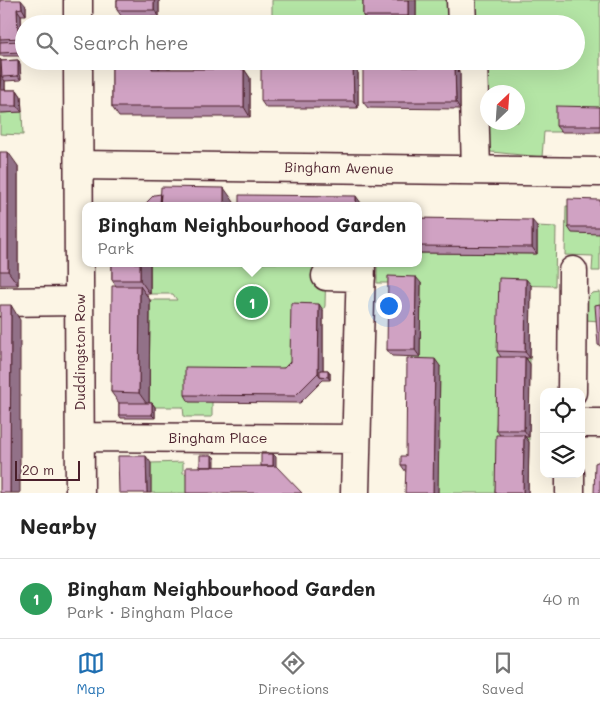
<!DOCTYPE html>
<html lang="en">
<head>
<meta charset="utf-8">
<style>
	:root { --surface:#fff; --page:#f2f2f2; --text:#222; --muted:#767676; --line:#e0e0e0; --accent:#1f6fb2 }
	body { margin:0; font-family:Mali,sans-serif; background:var(--page); color:var(--text) }
	.controls { position:absolute; right:15px; bottom:15px; display:grid; overflow:hidden; border-radius:10px; box-shadow:0 5px 20px #0002 }
	.controls button { width:45px; height:45px; display:grid; place-items:center; padding:0; border:0; border-bottom:1px solid var(--line); background:var(--surface); color:var(--text); font:25px sans-serif }
	.compass { position:absolute; left:480px; top:85px; width:45px; height:45px; border-radius:50%; background:var(--surface); box-shadow:0 5px 20px #0002; rotate:25deg }
	.scale { position:absolute; left:15px; bottom:12px; width:65px; box-sizing:border-box; padding-left:5px; border:2px solid #4a1f2b; border-top:0; font-size:14px; line-height:18px; white-space:nowrap; color:#4a1f2b; -webkit-text-stroke:4px #fcf5e5; paint-order:stroke }
	.you { position:absolute; left:388px; top:305px; width:18px; height:18px; margin:-12px; border:4px solid #fff; border-radius:50%; background:#1a73e8; box-shadow:0 0 0 8px #1a73e833 }
	.badge { display:grid; place-items:center; width:32px; height:32px; border-radius:50%; background:var(--accent); color:#fff; font-size:16px; font-weight:700 }
	.pin { position:absolute; translate:-50% -50%; border:2px solid #fff; box-shadow:0 1px 5px #0006 }
	.popup { position:absolute; left:82px; top:202px; width:340px; height:65px; box-sizing:border-box; display:grid; place-content:center; border-radius:10px; background:var(--surface); filter:drop-shadow(0 1px 4px #0005); font-size:16px; white-space:nowrap; color:var(--muted) }
	.popup b { font-size:19px; color:var(--text) }
	.popup::after { content:''; position:absolute; left:50%; top:100%; margin-left:-10px; border:10px solid transparent; border-top-color:var(--surface) }
	.list { margin:0; padding:0; list-style:none }
	h2 { display:flex; justify-content:space-between; align-items:center; height:65px; margin:0; padding:0 20px; font-size:21px }
	h2 small { font-size:16px; font-weight:400; color:var(--muted) }
	.list li { display:grid; grid-template-columns:32px 1fr auto; gap:15px; align-items:center; box-sizing:border-box; height:80px; padding:0 20px; border-top:1px solid var(--line) }
	.list b { display:block; font-size:19px; white-space:nowrap }
	.list p { margin:0; font-size:16px; white-space:nowrap; color:var(--muted) }
	.list em { font-size:16px; font-style:normal; color:var(--muted) }
	.icon { flex:none; width:28px; height:28px; fill:none; stroke:currentColor; stroke-width:2; stroke-linecap:round; stroke-linejoin:round }
	.map { position:relative; flex:none; width:600px; height:493px; overflow:hidden }
	.search { position:absolute; background:var(--surface); box-shadow:0 5px 20px #0002; left:15px; right:15px; top:15px; height:55px; display:flex; align-items:center; gap:12px; box-sizing:border-box; padding:0 18px; border-radius:28px; color:var(--muted); font-size:19px }
	.sheet { height:145px; background:var(--surface) }
	nav { display:flex; justify-content:space-around; align-items:center; box-sizing:border-box; height:70px; border-top:1px solid var(--line); background:var(--surface); font-size:14px; color:var(--muted) }
	nav a { display:grid; justify-items:center; gap:2px }
	nav .on { color:var(--accent) }
	.map>svg:first-child { display:block }
	.green { fill:#b4e5a5; stroke:#7f8268; fill-rule:evenodd }
	.lines { fill:none; stroke-linecap:round; stroke-linejoin:round }
	.minor-casing { stroke:#4a1f2b; stroke-width:31 }
	.minor { stroke:#fcf5e5; stroke-width:28 }
	.wall { fill:#b38ba8; stroke:#4a1f2b }
	.shaded-wall { fill:#927188; stroke:#4a1f2b }
	.building { fill:#d0a2c3; stroke:#4a1f2b }
	.labels { text-anchor:middle; stroke-width:4.5; stroke-linejoin:round; paint-order:stroke }
	.street-label { font-size:14px; fill:#4a1f2b; stroke:#fcf5e5 }
</style>
</head>
<body>
<div class="map">
<svg width="600" height="493" viewBox="0 0 600 493">
	<rect width="100%" height="100%" fill="#fcf5e5"/>
	<filter id="ink" filterUnits="userSpaceOnUse"><feTurbulence type="fractalNoise" baseFrequency=".02" numOctaves="2"/><feDisplacementMap in="SourceGraphic" scale="10" xChannelSelector="R" yChannelSelector="G"/><feConvolveMatrix kernelMatrix="1 2 1 2 8 2 1 2 1" color-interpolation-filters="sRGB"/></filter>
	<g filter="url(#ink)">
		<!-- green -->
		<path class="green" d="M272 0H600V113H561V132H544L542 157 481 151V61H576V24H272ZM488 92H518V122H488Z
			M22 112 23 135 0 134V113Z
			M566 206H573L600 234V271H592L593 256 565 255Z
			M537 226 556 227 555 286 504 285 502 358H530V364H502L501 436 529 437V442L501 441 500 493H438L440 366 412 365 420 283H377V263H418V253L536 254Z
			M150 263H326L325 306 295 368 212 402V417H184L183 407H149L150 300H177L173 294H150Z
			M600 292V321L585 320 586 299 592 293Z
			M183 462V473L190 474V493H151V463Z"/>
		<g class="lines">
			<!-- minor casing -->
			<g class="minor-casing">
				<path id="minor" d="M78 0V24
					M461 0 462 24
					M78 61 80 493
					M473 61 476 170
					M79 165 600 172
					M326 276 361 277
					M0 302 79 301
					M572 392 573 271
					M581 423H600
					M80 437 356 439
					M355 493 361 263
					M570 493V474"/>
			</g>
			<!-- minor -->
			<use href="#minor" class="minor"/>
		</g>
		<!-- wall -->
		<path class="wall" d="M0 0 26 6V15H21L22 32 24 33V45H23V56H0Z
			M117 0H159V17H122L117 10Z
			M363 0H416V24H369L363 16Z
			M0 59 1 61 18 60 20 64 21 80 5 81V90H17L21 96 22 112 0 113Z
			M112 61H159V69H244L250 78V117H119L112 107Z
			M358 73V108H266L261 101Z
			M460 74V109L368 108 363 102Z
			M600 107V132H561L556 126Z
			M0 152 18 166V285H0Z
			M600 200V234L572 233 568 227Z
			M418 218 537 226V254L418 253Z
			M112 263H150V294H145L150 300 149 403H152L155 407V418H121L119 415V403L111 392 116 286 112 280Z
			M421 283 420 357 392 356 387 350Z
			M531 285 530 358H526L530 364 529 437H525L529 442 528 493H495L500 435 496 430 501 357 497 351Z
			M323 310V370H328L330 373V380H323L300 403 189 402 185 395 284 368 290 362Z
			M440 366 406 472 401 465 406 456Z"/>
		<!-- shaded-wall -->
		<path class="shaded-wall" d="M21 0 26 6V15L22 8Z
			M154 0H159V17L154 10Z
			M408 0H416V24H413L408 16Z
			M17 9 21 15 22 39 18 32Z
			M20 41 23 45V56L21 52Z
			M0 59 4 64 2 77 5 81V97L1 90Z
			M18 60 20 64 21 80 18 76Z
			M152 61H159V78L152 69Z
			M353 66 358 73V108L354 101Z
			M455 67 460 74V109L456 102Z
			M244 69 250 78V117L244 107Z
			M17 90 21 96 22 112 17 106Z
			M8 152 18 166V285L8 271Z
			M224 188 234 202V206H224Z
			M356 196 361 203V206H356Z
			M532 220 537 226V254L532 247Z
			M140 263H150V294L140 280Z
			M416 277 421 283 420 357 415 350Z
			M526 279 531 285 530 358 525 352Z
			M140 286 150 300 149 407 139 393Z
			M319 304 323 310V377L320 376 318 373Z
			M11 305 20 320V493H10Z
			M525 357 530 364 529 437 524 430Z
			M435 359 440 366 438 493H433Z
			M328 370 330 373V380L328 377Z
			M152 403 155 407V418L152 415Z
			M524 435 529 442 528 493H523Z
			M273 454 276 457V473L273 469Z
			M212 455 215 458V473L212 470Z
			M146 456 151 463V493H147Z"/>
		<!-- building -->
		<path class="building" d="M0 0H21L22 8 17 9 18 32H23V38L0 39Z
			M117 0H154V10H117Z
			M363 0H408V16H363Z
			M20 41 21 52 0 53V42Z
			M18 60V76L2 77 1 61Z
			M112 61H152V69H244V107H112Z
			M261 66H353L354 101H261Z
			M363 67H455L456 102H363Z
			M0 75 1 90H17V106H0Z
			M556 106 600 107V126H556Z
			M0 152H8V271H0Z
			M161 187 224 188V206H160Z
			M161 194 160 206H143L154 195Z
			M239 195 356 196V206H239Z
			M568 199 600 200V227H568Z
			M418 218 532 220V247L418 246Z
			M112 263H140V280H112Z
			M388 276 416 277 415 350H387Z
			M499 278 526 279 525 352 497 351Z
			M112 286H140L139 393 111 392Z
			M291 303 319 304 318 373 295 396 185 395V367L284 368 290 362Z
			M600 304V346L598 345 595 305Z
			M0 305H11L10 493H0Z
			M497 357H525L524 430H496Z
			M407 358 435 359 433 493H405L406 465H401V456H406Z
			M320 370H328V377L320 376Z
			M119 403H152V415H119Z
			M496 435H524L523 493H495Z
			M261 454H273V466H261Z
			M200 455H212V467H200Z
			M118 456H146L147 493H119Z
			M600 461V493H594L595 463Z
			M276 466 302 493H186V467Z"/>
	</g>
	<g class="labels">
		<!-- street labels -->
		<g class="street-label">
			<text transform="translate(339 168) rotate(1)" y="5">Bingham Avenue</text>
			<text transform="translate(80 352) rotate(-90)" y="5">Duddingston Row</text>
			<text x="218" y="443">Bingham Place</text>
		</g>
	</g>
</svg>
<div class="controls">
<button><svg class="icon" aria-label="locate" viewBox="0 0 24 24"><circle cx="12" cy="12" r="6"/><path d="M12 2v4M12 18v4M2 12h4M18 12h4"/></svg></button>
<button><svg class="icon" aria-label="layers" viewBox="0 0 24 24"><path d="M12 4l9 5-9 5-9-5zM3 14l9 5 9-5"/></svg></button>
</div>
<svg class="compass" viewBox="-18 -18 36 36"><path d="M0-13l5 13h-10z" fill="#e53935"/><path d="M0 13l5-13h-10z" fill="#767676"/></svg>
<div class="scale">20 m</div>
<div class="you"></div>
<div class="pin badge" style="left:252px;top:302px;background:#2e9e5b">1</div>
<div class="popup"><b>Bingham Neighbourhood Garden</b>Park</div>
<div class="search"><svg class="icon" aria-label="search" viewBox="0 0 24 24"><circle cx="10" cy="10" r="6"/><path d="M15 15l6 6"/></svg>Search here</div>
</div>
<section class="sheet">
<h2>Nearby<small></small></h2>
<ul class="list">
<li><span class="badge" style="background:#2e9e5b">1</span><div><b>Bingham Neighbourhood Garden</b><p>Park · Bingham Place</p></div><em>40 m</em></li>
</ul>
</section>
<nav>
<a class="on"><svg class="icon" aria-label="map" viewBox="0 0 24 24"><path d="M3 6l6-2 6 2 6-2v14l-6 2-6-2-6 2zM9 4v14M15 6v14"/></svg>Map</a>
<a><svg class="icon" aria-label="directions" viewBox="0 0 24 24"><path d="M12 3l9 9-9 9-9-9zM9 14v-3h6M13 9l2 2-2 2"/></svg>Directions</a>
<a><svg class="icon" aria-label="saved" viewBox="0 0 24 24"><path d="M7 4h10v16l-5-4-5 4z"/></svg>Saved</a>
</nav>
</body>
</html>
